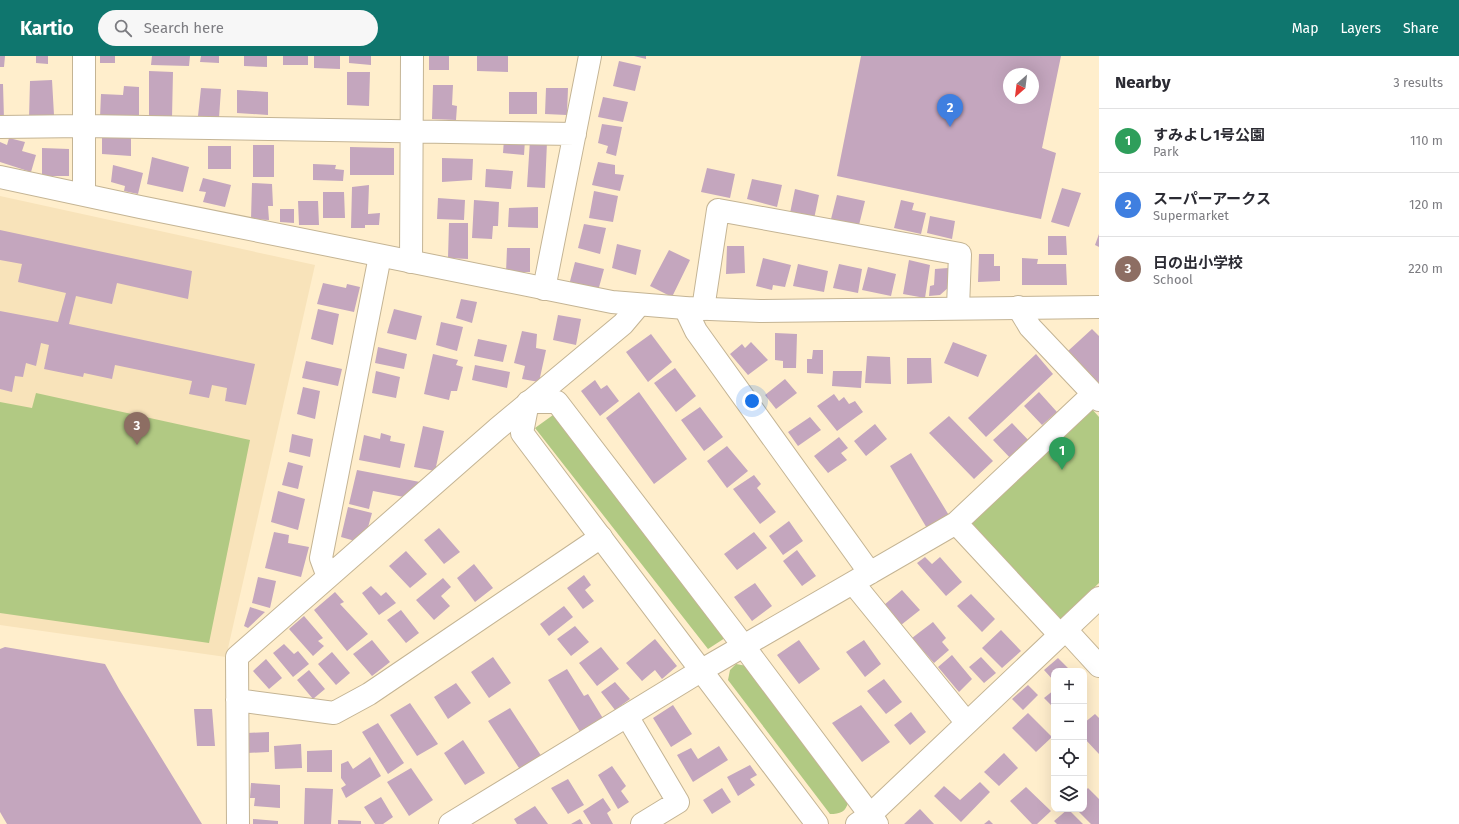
<!DOCTYPE html>
<html lang="en">
<head>
<meta charset="utf-8">
<style>
	:root { --surface:#fff; --page:#f7f7f7; --text:#2b2b33; --muted:#7c7c81; --line:#e1e1e2; --accent:#0f766e }
	body { margin:0; font-family:"Fira Sans","Noto Sans JP",sans-serif; background:var(--page); color:var(--text) }
	.controls { position:absolute; right:12px; bottom:12px; display:grid; overflow:hidden; border-radius:8px; box-shadow:0 4px 16px #0002 }
	.controls button { width:36px; height:36px; display:grid; place-items:center; padding:0; border:0; border-bottom:1px solid var(--line); background:var(--surface); color:var(--text); font:20px sans-serif }
	.compass { position:absolute; left:1003px; top:12px; width:36px; height:36px; border-radius:50%; background:var(--surface); box-shadow:0 4px 16px #0002; rotate:208deg }
	.you { position:absolute; left:752px; top:345px; width:14px; height:14px; margin:-10px; border:3px solid #fff; border-radius:50%; background:#1a73e8; box-shadow:0 0 0 6px #1a73e833 }
	.badge { display:grid; place-items:center; width:26px; height:26px; border-radius:50%; background:var(--accent); color:#fff; font-size:13px; font-weight:700 }
	.pin { position:absolute; translate:-50% -33px; filter:drop-shadow(0 1px 2px #0008) }
	.pin::after { content:''; position:absolute; top:21px; width:14px; height:12px; background:inherit; clip-path:polygon(0 0,100% 0,50% 100%) }
	.list { margin:0; padding:0; list-style:none }
	h2 { display:flex; justify-content:space-between; align-items:center; height:52px; margin:0; padding:0 16px; font-size:17px }
	h2 small { font-size:13px; font-weight:400; color:var(--muted) }
	.list li { display:grid; grid-template-columns:26px 1fr auto; gap:12px; align-items:center; box-sizing:border-box; height:64px; padding:0 16px; border-top:1px solid var(--line) }
	.list b { display:block; font-size:15px; white-space:nowrap }
	.list p { margin:0; font-size:13px; white-space:nowrap; color:var(--muted) }
	.list em { font-size:13px; font-style:normal; color:var(--muted) }
	.icon { flex:none; width:22px; height:22px; fill:none; stroke:currentColor; stroke-width:2; stroke-linecap:round; stroke-linejoin:round }
	.map { position:relative; flex:none; width:1099px; height:768px; overflow:hidden }
	header { display:flex; align-items:center; gap:24px; box-sizing:border-box; height:56px; padding:0 20px; background:var(--accent); color:#fff }
	header strong { font-size:19px }
	nav { display:flex; gap:22px; margin-inline-start:auto; font-size:14px }
	.search { width:280px; height:36px; background:var(--page); display:flex; align-items:center; gap:10px; box-sizing:border-box; padding:0 14px; border-radius:22px; color:var(--muted); font-size:15px }
	main { display:flex }
	aside { flex:1; background:var(--surface) }
	.map>svg:first-child { display:block }
	.built { fill:#f8e3ba }
	.green { fill:#b1c983 }
	.building { fill:#c4a6be; fill-rule:evenodd }
	.lines { fill:none; stroke-linecap:round; stroke-linejoin:round }
	.street-casing { stroke:#c4b494; stroke-width:24 }
	.secondary-casing { stroke:#c4b494; stroke-width:24 }
	.street { stroke:#fff; stroke-width:22 }
	.secondary { stroke:#fff; stroke-width:22 }
</style>
</head>
<body>
<header>
<strong>Kartio</strong>
<div class="search"><svg class="icon" aria-label="search" viewBox="0 0 24 24"><circle cx="10" cy="10" r="6"/><path d="M15 15l6 6"/></svg>Search here</div>
<nav><a>Map</a><a>Layers</a><a>Share</a></nav>
</header>
<main>
<div class="map">
<svg width="1099" height="768" viewBox="0 0 1099 768">
	<rect width="100%" height="100%" fill="#fec"/>
	<!-- built -->
	<path class="built" d="M0 140 315 209 226 601 0 569Z"/>
	<!-- green -->
	<path class="green" d="M36 337 250 384 209 587 0 557V346L32 352Z
		M1091 352 1099 361V527L1061 563 968 467Z
		M553 359 725 582 708 593 535 372Z
		M736 608 747 610 848 746C846 756 840 758 830 758L728 624 730 614Z"/>
	<!-- building -->
	<path class="building" d="M0 0H5L4 11H0Z
		M36 0H48V8L36 7Z
		M100 0H115V7H100Z
		M152 0H190L189 10 151 9Z
		M201 0H219V7L200 6Z
		M244 0H267V11L244 10Z
		M283 0H308V9H283Z
		M314 0H340V13L314 12Z
		M349 0H371V9L349 7Z
		M429 0H449V14H429Z
		M477 0H508V16L477 15Z
		M634 0H646V3Z
		M861 0H1061L1042 92 1056 97 1041 163 837 120ZM1009 18H1033V42H1009Z
		M619 5 641 10 635 35 613 30Z
		M149 15 173 16 172 62H149Z
		M347 16H370L369 50 347 49Z
		M52 24 54 59H43V63H29L30 25Z
		M0 28H3L4 63H0Z
		M433 29H453L452 49 457 50 456 64 432 63Z
		M124 30 139 31V63L100 62 101 38 123 39Z
		M201 32 221 33 219 62 198 60Z
		M546 32H568L567 59 545 58Z
		M237 34 268 36V59L237 57Z
		M509 36H537V58H509Z
		M603 41 628 46 623 66 598 61Z
		M602 68 622 71 616 100 606 97 608 90 598 87Z
		M102 81 131 82V100L102 98Z
		M9 82 25 86 22 95 36 99 31 116 0 106V86L7 89Z
		M504 83 525 84 524 99 503 97Z
		M530 84 547 86 545 132 527 131Z
		M253 89H274V121H253Z
		M208 90H231V113H208Z
		M350 91 394 92V119H350Z
		M42 92 69 93V120H42Z
		M152 101 189 111 183 136 147 128Z
		M442 102 473 103 472 124 442 126Z
		M598 106 615 109V118L624 119 620 135 592 129Z
		M313 108 336 109 335 113 344 114 343 125 313 124Z
		M113 109 143 117 138 138 124 135 125 130 111 126Z
		M707 112 735 118 730 142 701 136Z
		M486 113 513 115 511 133 485 131Z
		M203 122 231 129 225 151 203 146 206 136 199 135Z
		M752 123 782 129 777 151 747 143Z
		M252 127 272 128 273 150H268L269 164 251 163Z
		M369 129 368 158 380 157 379 169H365V172H351L352 131Z
		M1062 132 1081 137 1069 171 1051 166Z
		M795 133 819 139 814 163 790 157Z
		M594 135 618 140 613 166 589 162Z
		M323 136H344L345 162H323Z
		M837 139 865 145 859 169 831 163Z
		M438 142 465 144 464 164 437 163Z
		M474 144 499 146 498 170H493L492 183 472 182Z
		M901 144 914 147 912 154 926 157 921 178 894 172Z
		M298 145H318L319 169H299Z
		M538 151V172L508 171 509 152Z
		M280 153H294V167L280 166Z
		M930 160 955 165 952 183 927 177Z
		M449 167H468V203L448 202Z
		M584 168 606 172 600 198 578 192Z
		M0 174 192 215 188 243 117 227 112 248 76 240 69 268 255 308 246 349 225 345 227 332 212 329 209 342 189 338 192 325 115 309 112 323 84 317 83 321 44 313 49 289 41 287 36 310 26 307 23 321 15 320 12 336 0 333V255L58 266 66 237 18 226 22 208 0 204Z
		M1099 178V191L1095 189Z
		M1048 180H1066L1067 199H1048Z
		M617 188 641 194 636 219 612 212Z
		M727 190H744L745 217 726 218Z
		M507 192H530V216H506Z
		M669 194 690 204 672 241 650 230Z
		M979 198H994V210H1000V225L978 226Z
		M763 202 791 209 785 231 773 229 772 234 756 230Z
		M1022 202 1038 203 1037 208H1066L1067 229H1022Z
		M909 204 930 209 925 242 903 238Z
		M575 206 604 213 598 235 569 229Z
		M798 208 828 215 824 236 793 230Z
		M839 208 862 213 858 237 833 232Z
		M868 211 896 218 891 240 862 234Z
		M948 212 949 231 940 239 929 240 930 230 934 229 935 213Z
		M323 227 346 232 347 228 360 231 354 256 317 248Z
		M461 243 477 246 472 267 456 262Z
		M318 253 339 258 333 289 311 283Z
		M394 253 422 260 416 284 387 277Z
		M558 259 581 263 576 289 553 284Z
		M441 266 463 271 457 295 436 289Z
		M1092 273 1099 280V327L1068 295Z
		M522 275 537 278 536 292 546 294 539 326 522 323 525 310 514 307Z
		M775 277 797 278 796 312H783V305L775 304Z
		M651 278 672 306 648 326 626 296Z
		M478 283 507 289 503 306 474 300Z
		M751 286 768 304 748 319 730 298 742 288 745 292Z
		M953 286 987 299 978 321 944 307Z
		M378 291 407 298 404 313 375 307Z
		M813 294H823V318L807 317V303H812Z
		M433 298 458 304 456 309 463 311 457 335H451L449 344 424 338Z
		M1036 298 1053 318 986 381 968 362Z
		M867 300 890 301 891 328 865 327Z
		M907 302H931L932 327 907 328Z
		M306 305 342 313 338 330 302 322Z
		M475 309 510 316 507 332 472 324Z
		M675 312 696 340 676 356 654 327Z
		M376 315 400 321 396 342 372 337Z
		M833 315H862L861 332 832 330Z
		M785 323 797 337 776 353 765 339Z
		M595 324 601 333 607 329 619 345 600 360 581 335Z
		M303 331 320 335 315 363 297 358Z
		M639 336 687 403 654 428 606 362Z
		M1039 336 1057 356 1042 369 1024 350Z
		M834 338 839 345 844 341 849 348 855 345 863 356 837 375 817 350Z
		M700 351 723 381 704 395 681 364Z
		M949 360 993 405 974 423 929 377Z
		M810 361 821 374 798 390 788 376Z
		M1012 367 1033 389 1014 406 993 384Z
		M875 368 887 383 866 400 854 385Z
		M423 370 444 375 435 415 414 411Z
		M381 377 391 380 390 385 405 388 400 412 359 404 364 379 380 383Z
		M292 378 313 383 310 401 289 396Z
		M839 381 848 392 841 397 847 404 828 417 814 400Z
		M727 390 748 415 727 432 707 405Z
		M911 397 950 461 928 474 890 410Z
		M288 406 303 410 298 433 282 429Z
		M357 414 420 426 409 442 373 435 369 453 349 448Z
		M754 419 761 428 757 432 776 456 760 468 733 433Z
		M278 435 305 443 298 474 271 466Z
		M348 451 372 457 367 475 355 485 341 481Z
		M789 465 803 485 783 499 769 480Z
		M439 472 460 496 444 508 424 484Z
		M274 476 289 479 288 487 309 491 301 521 265 512Z
		M754 476 767 492 737 514 724 498Z
		M797 494 816 520 802 530 783 505Z
		M406 495 427 518 410 532 389 510Z
		M925 501 932 508 940 501 962 526 946 540 917 507Z
		M474 508 493 532 475 546 457 522Z
		M584 519 591 529 585 534 594 545 583 553 567 532Z
		M258 521 276 525 270 552 252 547Z
		M443 522 451 531 441 540 450 550 434 564 416 544Z
		M755 527 772 550 752 565 734 541Z
		M371 530 381 540 386 536 396 547 379 559 362 537Z
		M902 534 920 554 901 569 884 549Z
		M335 536 344 546 340 548 368 578 347 595 314 554Z
		M971 538 995 563 982 576 957 550Z
		M564 550 573 561 549 580 540 568Z
		M250 551 265 556 248 572 244 570Z
		M401 554 419 577 406 587 387 564Z
		M304 560 323 582 318 585 324 590 313 600 289 573Z
		M933 566 946 582 942 586 949 594 934 607 912 582Z
		M575 570 589 586 571 600 557 583Z
		M1001 574 1021 595 1002 612 982 592Z
		M655 583 677 610 662 623 655 614 642 625 626 607Z
		M372 584 390 606 372 620 353 598Z
		M799 584 820 613 799 628 777 599Z
		M864 584 881 608 865 621 846 596Z
		M284 588 294 598 298 595 309 608 293 621 273 597Z
		M5 591 105 608 119 633 202 768H7L0 756V593Z
		M601 591 619 613 597 630 579 607Z
		M332 596 350 617 336 629 318 608Z
		M952 599 972 623 959 636 938 611Z
		M493 601 511 627 489 642 471 616Z
		M981 601 996 617 984 627 969 611Z
		M1058 602 1068 612 1065 615H1054V625L1044 614Z
		M266 603 282 622 269 633 253 615Z
		M567 613 584 640 588 638 604 664 582 679 548 624Z
		M309 614 325 633 313 643 297 624Z
		M884 623 902 646 886 658 867 635Z
		M615 626 630 643 615 654 601 636Z
		M456 627 471 647 448 663 434 641Z
		M1028 629 1038 639 1023 654 1012 643Z
		M1054 634V652L1044 642Z
		M410 647 438 688 417 700 390 659Z
		M673 649 692 678 671 691 653 662Z
		M861 649 890 686 862 706 832 667Z
		M510 652 542 701 521 715 488 665Z
		M194 653H212L215 690H197Z
		M911 656 926 676 910 689 894 669Z
		M1028 657 1052 681 1036 696 1012 672Z
		M1095 658 1099 662V698L1084 682V667Z
		M378 667 404 707 388 718 362 676Z
		M269 676V696L247 697V677Z
		M463 684 485 717 465 729 444 697Z
		M301 688 302 712 275 713 274 690Z
		M719 690 728 704 693 726 677 699 691 692 698 703Z
		M332 694V716H307V695Z
		M1004 697 1018 712 999 730 984 716Z
		M370 701 381 720 346 742 341 732 346 729 341 722V708L348 705 353 713Z
		M750 709 757 719 750 723 755 729 738 740 727 721Z
		M612 710 626 730 621 735 629 746 618 753 598 719Z
		M411 712 433 744 409 760 387 726Z
		M568 723 584 749 568 758 551 732Z
		M980 726 990 736 961 766 934 740 944 730 960 744Z
		M251 727 280 729V752L254 750 255 742H250Z
		M1026 731 1051 755 1037 768H1032L1010 745Z
		M305 732 333 733 331 768H304Z
		M722 732 731 746 712 758 703 744Z
		M1088 732 1099 743V768H1091L1076 753H1084V736Z
		M381 741 393 761 383 768H375L364 751Z
		M603 742 611 754 607 757 613 768H591L583 755Z
		M535 750 548 768H517L514 763Z
		M920 753 934 768H904Z
		M1068 753 1083 768H1057L1054 765Z
		M253 763 278 765V768H253Z
		M580 763 583 768H571Z
		M338 764 361 765V768H338Z
		M989 764 993 768H984Z"/>
	<g class="lines">
		<!-- street casing -->
		<g class="street-casing">
			<path id="street" d="M84 0V138
				M0 71 84 70 575 78
				M411 206 412 0
				M544 233 590 0
				M1018 251 1030 271 1099 344
				M685 252 696 275 870 517
				M703 253 718 154 960 198 958 252
				M956 467 1060 579
				M328 521 321 502 380 200
				M853 527 967 667
				M1066 574 1099 610
				M237 644 334 657 369 638 601 481
				M627 660 678 746 642 768
				M238 768 237 601 497 373 623 268 639 249
				M450 768 702 614 956 467 1093 338
				M857 768 870 759 1099 542"/>
		</g>
		<!-- secondary casing -->
		<g class="secondary-casing">
			<path id="secondary" d="M0 121 140 151 612 246 685 252 760 255 1099 251
				M817 768 522 377 528 346H557L730 572 877 768"/>
		</g>
		<!-- street -->
		<use href="#street" class="street"/>
		<!-- secondary -->
		<use href="#secondary" class="secondary"/>
	</g>
</svg>
<div class="controls">
<button>+</button>
<button>−</button>
<button><svg class="icon" aria-label="locate" viewBox="0 0 24 24"><circle cx="12" cy="12" r="6"/><path d="M12 2v4M12 18v4M2 12h4M18 12h4"/></svg></button>
<button><svg class="icon" aria-label="layers" viewBox="0 0 24 24"><path d="M12 4l9 5-9 5-9-5zM3 14l9 5 9-5"/></svg></button>
</div>
<svg class="compass" viewBox="-18 -18 36 36"><path d="M0-13l5 13h-10z" fill="#e53935"/><path d="M0 13l5-13h-10z" fill="#7c7c81"/></svg>
<div class="you"></div>
<div class="pin badge" style="left:1062px;top:414px;background:#2e9e5b">1</div>
<div class="pin badge" style="left:950px;top:71px;background:#3f7fe0">2</div>
<div class="pin badge" style="left:137px;top:389px;background:#8d6e63">3</div>
</div>
<aside>
<h2>Nearby<small>3 results</small></h2>
<ul class="list">
<li><span class="badge" style="background:#2e9e5b">1</span><div><b>すみよし1号公園</b><p>Park</p></div><em>110 m</em></li>
<li><span class="badge" style="background:#3f7fe0">2</span><div><b>スーパーアークス</b><p>Supermarket</p></div><em>120 m</em></li>
<li><span class="badge" style="background:#8d6e63">3</span><div><b>日の出小学校</b><p>School</p></div><em>220 m</em></li>
</ul>
</aside>
</main>
</body>
</html>
